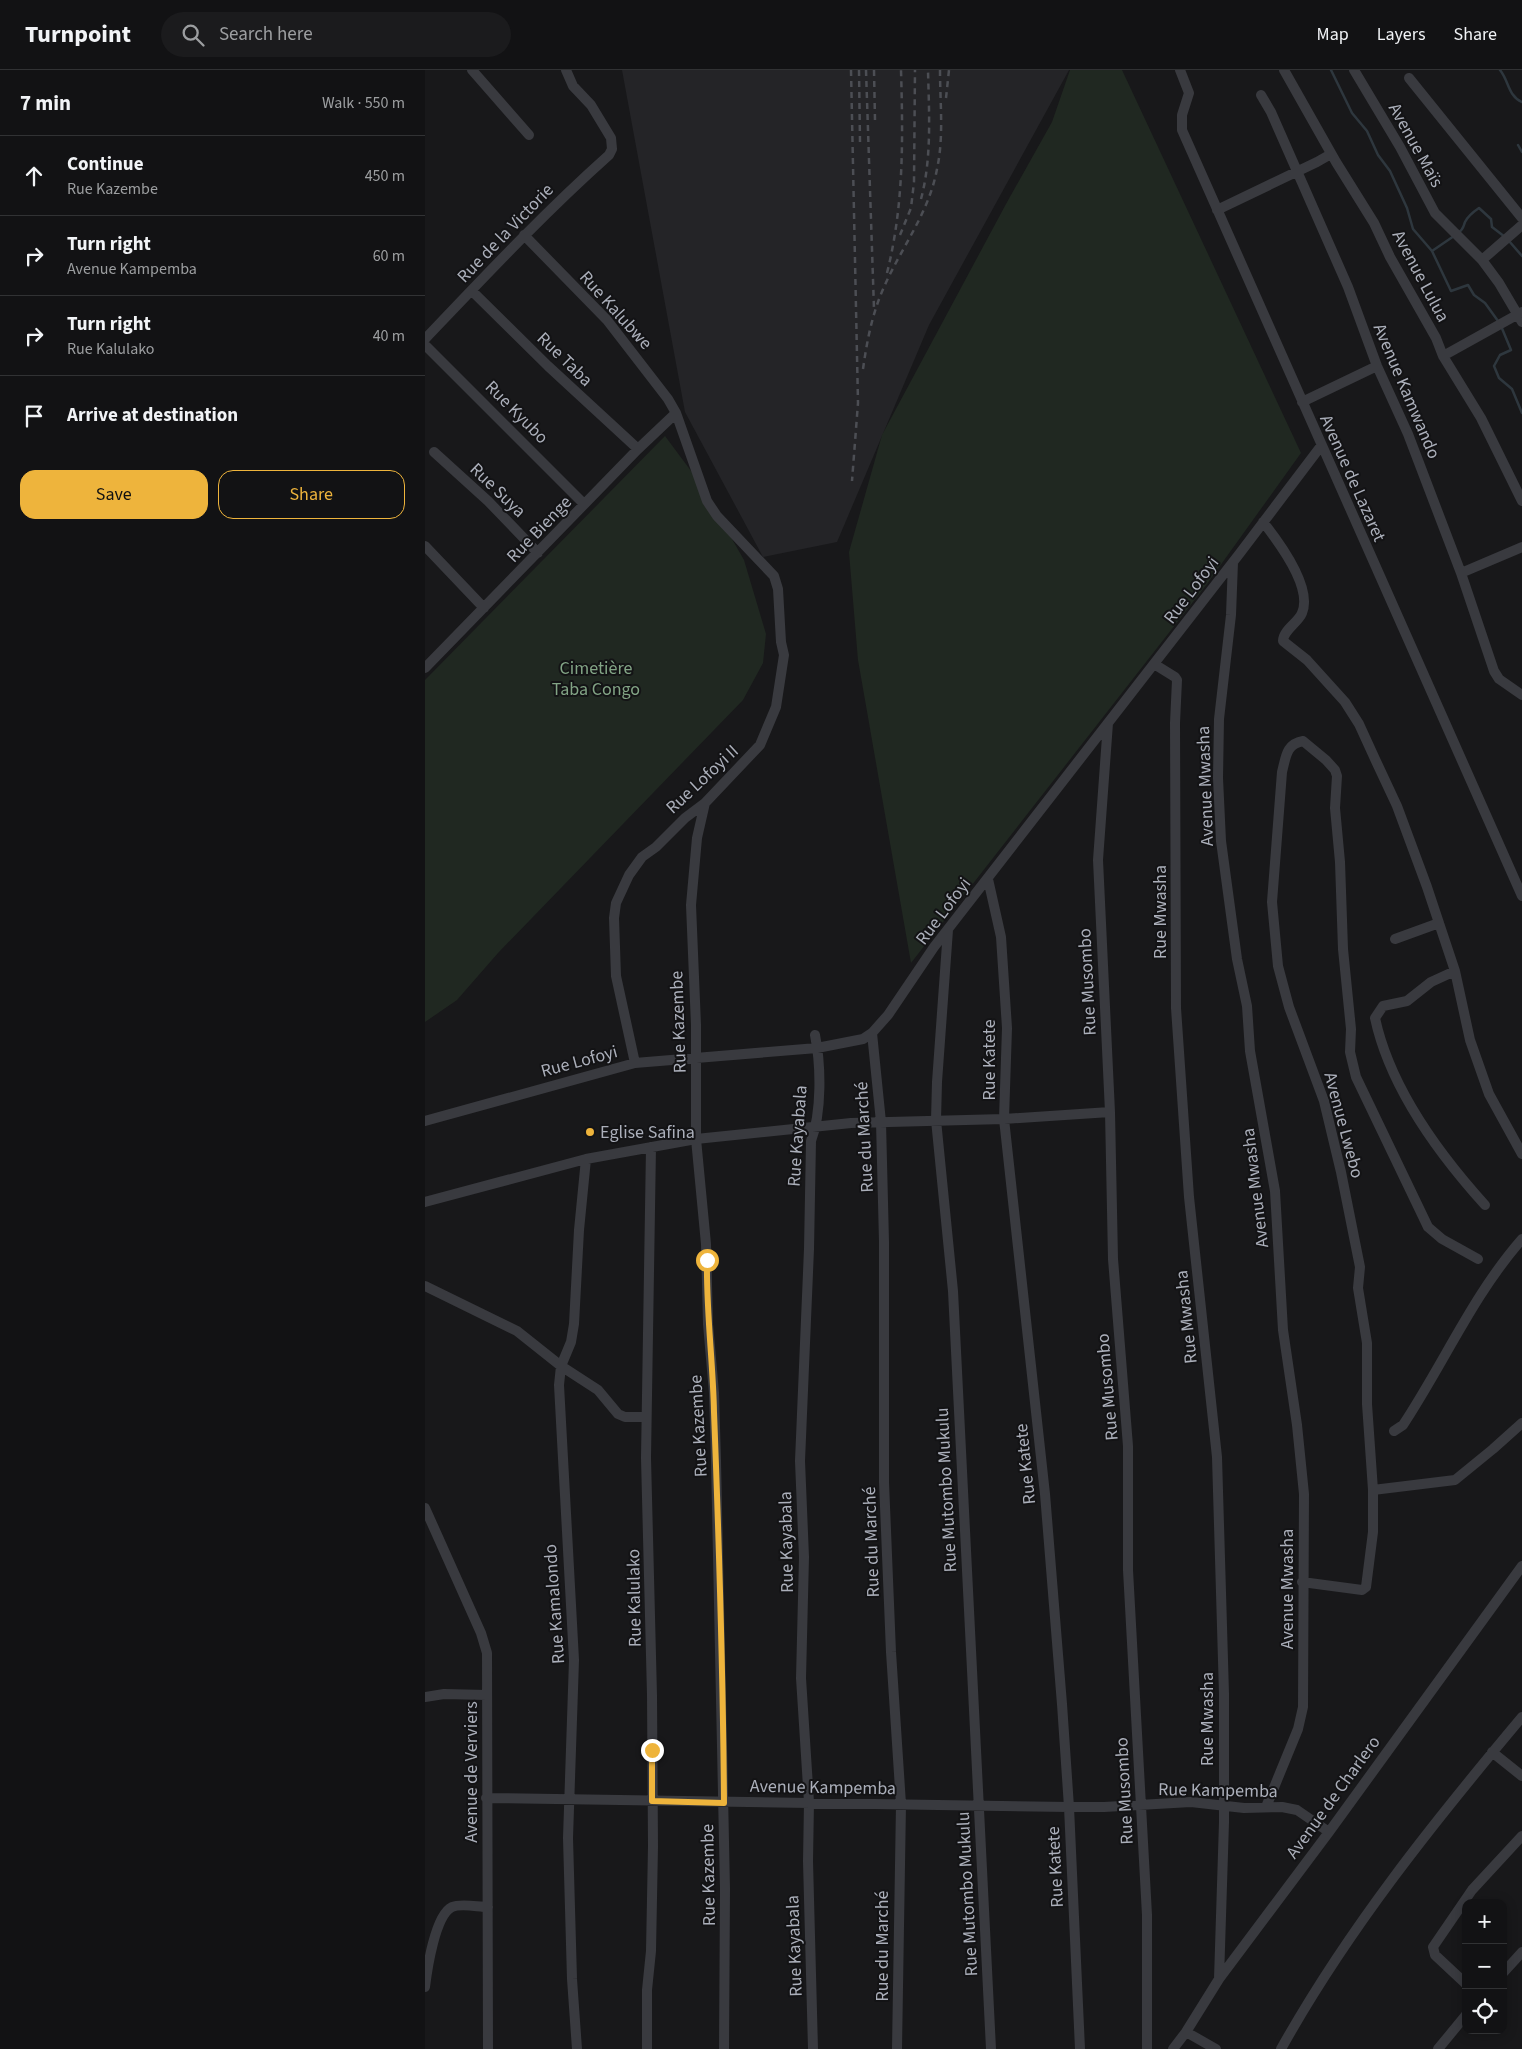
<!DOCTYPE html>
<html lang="en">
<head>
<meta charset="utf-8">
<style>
	:root { --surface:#121214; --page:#1b1b1d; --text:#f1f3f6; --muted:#9c9ea0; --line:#313234; --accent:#eeb43c }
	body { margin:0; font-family:"Source Sans 3",sans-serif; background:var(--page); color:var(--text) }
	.controls { position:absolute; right:15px; bottom:15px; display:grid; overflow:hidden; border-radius:10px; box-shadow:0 2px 12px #0003 }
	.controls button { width:45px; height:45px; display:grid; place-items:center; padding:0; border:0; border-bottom:1px solid var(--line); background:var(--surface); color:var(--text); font:25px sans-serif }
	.stop { position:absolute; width:15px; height:15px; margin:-11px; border:4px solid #eeb43c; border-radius:50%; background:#fff }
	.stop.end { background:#eeb43c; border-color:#fff; box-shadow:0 1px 5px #0008 }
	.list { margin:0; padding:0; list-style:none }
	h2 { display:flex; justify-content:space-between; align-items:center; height:65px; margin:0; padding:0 20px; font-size:21px }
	h2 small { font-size:16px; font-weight:400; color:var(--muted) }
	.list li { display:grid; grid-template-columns:32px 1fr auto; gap:15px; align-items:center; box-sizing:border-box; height:80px; padding:0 20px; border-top:1px solid var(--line) }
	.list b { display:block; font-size:19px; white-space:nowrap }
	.list p { margin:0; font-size:16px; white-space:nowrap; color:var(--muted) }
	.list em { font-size:16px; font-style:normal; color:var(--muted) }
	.actions { display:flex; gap:10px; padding:15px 20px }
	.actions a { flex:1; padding:11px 0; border:1px solid var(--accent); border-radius:15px; text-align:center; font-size:18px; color:var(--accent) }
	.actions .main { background:var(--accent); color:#111 }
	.icon { flex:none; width:28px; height:28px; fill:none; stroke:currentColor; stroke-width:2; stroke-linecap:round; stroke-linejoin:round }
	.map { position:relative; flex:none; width:1097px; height:1979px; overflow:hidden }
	header { display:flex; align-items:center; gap:30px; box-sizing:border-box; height:70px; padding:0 25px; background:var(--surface); border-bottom:1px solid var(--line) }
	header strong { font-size:24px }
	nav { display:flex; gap:28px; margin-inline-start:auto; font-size:18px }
	.search { width:350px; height:45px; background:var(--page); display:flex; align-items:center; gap:12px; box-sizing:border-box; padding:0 18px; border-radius:28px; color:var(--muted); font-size:19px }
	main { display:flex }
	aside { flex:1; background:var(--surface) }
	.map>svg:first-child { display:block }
	.built { fill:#242427 }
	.green { fill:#202821 }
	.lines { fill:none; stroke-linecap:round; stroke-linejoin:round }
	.stream { stroke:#2e373e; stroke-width:2.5 }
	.minor { stroke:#393a3f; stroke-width:10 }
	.rail { stroke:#4c4e54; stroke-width:2.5; stroke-dasharray:6 5; stroke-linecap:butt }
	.route { stroke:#eeb43c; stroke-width:6 }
	.poi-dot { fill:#eeb43c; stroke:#131315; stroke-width:2 }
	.labels { text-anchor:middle; stroke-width:4; stroke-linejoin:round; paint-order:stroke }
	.street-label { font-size:18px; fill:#abafba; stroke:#131315 }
	.park-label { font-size:18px; fill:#82a485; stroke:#131315 }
	.poi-label { font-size:18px; fill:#abafba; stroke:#131315; text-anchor:start }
</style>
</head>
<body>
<header>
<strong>Turnpoint</strong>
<div class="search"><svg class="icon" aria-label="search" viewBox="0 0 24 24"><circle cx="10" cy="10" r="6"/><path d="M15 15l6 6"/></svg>Search here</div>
<nav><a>Map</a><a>Layers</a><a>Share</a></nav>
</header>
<main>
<aside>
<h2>7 min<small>Walk · 550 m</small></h2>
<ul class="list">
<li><svg class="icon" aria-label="ahead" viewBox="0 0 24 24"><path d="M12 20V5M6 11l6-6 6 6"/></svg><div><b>Continue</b><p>Rue Kazembe</p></div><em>450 m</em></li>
<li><svg class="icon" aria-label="right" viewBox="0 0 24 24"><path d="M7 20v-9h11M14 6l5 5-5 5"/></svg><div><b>Turn right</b><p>Avenue Kampemba</p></div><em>60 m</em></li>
<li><svg class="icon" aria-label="right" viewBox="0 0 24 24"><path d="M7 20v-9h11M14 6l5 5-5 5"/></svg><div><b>Turn right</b><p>Rue Kalulako</p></div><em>40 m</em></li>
<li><svg class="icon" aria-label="arrive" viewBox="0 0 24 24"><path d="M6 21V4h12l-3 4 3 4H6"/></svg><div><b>Arrive at destination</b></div></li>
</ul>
<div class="actions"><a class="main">Save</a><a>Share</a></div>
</aside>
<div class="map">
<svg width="1097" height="1979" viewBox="0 0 1097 1979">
	<rect width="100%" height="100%" fill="#18181a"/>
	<!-- built -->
	<path class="built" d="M197 0H644L504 255 412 472 338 487 260 342Z"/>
	<!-- green -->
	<path class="green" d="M645 0H697L876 383 782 514 486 893 433 590 424 482 457 365 581 134 627 52Z
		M240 366 275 413 319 490 341 564 338 593 318 630 73 883 32 930 0 952V610Z"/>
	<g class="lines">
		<!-- stream -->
		<path class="stream" d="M906 0 927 43 942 61 953 85 965 101 982 138 988 159 1007 181 1026 221 1043 215 1049 225 1060 233 1073 251
			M1075 0C1084 11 1083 26 1097 32
			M1093 75 1097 82
			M1033 163C1039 159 1038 157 1040 152 1043 146 1048 142 1054 138L1066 149 1067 157 1080 167
			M1084 171 1097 186
			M1007 181 1029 166
			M1076 256 1086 280 1075 285 1069 296 1074 308 1087 319 1097 343"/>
		<!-- minor -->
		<path class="minor" d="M47 0 104 65
			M755 0 764 23 757 45V60L1097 826
			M859 0 911 92 949 153 965 187 1011 268 1018 286 1056 348 1097 431
			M929 0 975 77 1010 143 1057 190 1074 213 1097 252
			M984 8 1097 148
			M836 25 846 42 923 217 952 296 983 364 1036 503 1069 601 1074 609 1097 625
			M792 140 892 92 906 84
			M99 165 182 250 243 329 251 343 282 431 292 446 349 506 353 519 356 572 359 585 351 637 335 675 280 733 260 748 231 777 217 787 204 805 191 833 189 848 191 906 210 993
			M1057 190 1097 155
			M47 221 123 296 213 379
			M0 269C60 206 119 143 184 85L187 79 186 68 166 35 148 16 141 0
			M0 275 159 434
			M1018 286 1097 242
			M877 332 952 296
			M9 382 63 431 113 483
			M838 452C853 471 888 517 877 543 873 553 858 560 858 571L882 590 920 632 934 654 950 689 972 736 1002 817 1030 901 1045 970 1064 1024 1097 1084
			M0 476 59 538
			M808 492 806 545 794 649 793 708 796 771 812 889 822 936 825 981 850 1121 858 1260 872 1355 879 1424 878 1637 873 1659 841 1737
			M1036 503 1097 477
			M729 594 750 607 752 610 750 653 751 938 764 1127 792 1387 799 1624V1752L794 1909
			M0 598 213 379 251 343
			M683 653 673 790 685 1042 688 1189 703 1376V1500L722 1845V1979
			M280 733 272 768 266 835 271 955V1069L281 1174 283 1254 289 1323 291 1391 300 1819 299 1979
			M563 809 576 867 582 958 579 1049 620 1424 637 1634 644 1737 655 1979
			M523 860 512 1012 511 1050 528 1221 566 1979
			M970 869 1014 853
			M1030 901 1006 912 982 931 958 936 950 948C965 1018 1013 1083 1060 1135
			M447 963 456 1052 459 1172V1412L466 1582 476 1734 472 1979
			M0 1051 210 993 392 978 438 969 447 963 463 945 509 877 815 483 896 376
			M0 1132 161 1089 271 1069 426 1053 579 1049 685 1042
			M0 1216 92 1261 136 1296 173 1320 193 1344 200 1347H221
			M969 1361 978 1355C1019 1293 1048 1225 1097 1169
			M948 1420 1030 1410 1068 1379 1097 1353
			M0 1438 56 1563 62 1583 63 1979
			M877 1512 937 1520 941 1517 948 1462V1420L942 1334V1273L933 1218 935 1197 916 1102 899 1031 864 937 853 896 847 832 857 702C861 687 861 674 878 671L901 690 910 700 912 706 910 738 915 792 918 879 926 959 925 982 931 1007 1003 1157 1017 1169 1053 1189
			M0 1627 19 1624 62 1625
			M1067 1682 1097 1706
			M61 1728 644 1737H679L766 1732 819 1738 857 1737 872 1740 904 1762
			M1078 1903 1097 1882
			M1041 1914 1010 1885 1008 1877 1047 1820 1097 1766
			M0 1917C2 1900 10 1845 27 1837 36 1833 53 1837 63 1837
			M761 1962 791 1979
			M152 1979 147 1909 143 1768 149 1590 134 1315 136 1296 146 1272 149 1254 154 1160 161 1089
			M222 1979V1920L226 1881 228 1776 227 1625 221 1388 226 1077
			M388 1979 383 1791 384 1732 376 1608 379 1487 375 1391 384 1179 386 1071C397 1042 396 995 390 965
			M748 1979 761 1962 794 1909 904 1762 1097 1496
			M856 1979C923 1859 1009 1752 1097 1647
			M1013 1979 1041 1945"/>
		<!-- rail -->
		<path class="rail" d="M426 0 433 333 427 411
			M434 0 435 72
			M441 0 449 239
			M449 0 450 50
			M521 28 524 0
			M496 129C507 88 504 42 503 0
			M475 165 486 138 489 112 490 0
			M462 203C479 135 478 69 476 0
			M438 299C442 271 447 244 459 217 476 178 504 143 512 99 519 67 515 33 515 0"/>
	</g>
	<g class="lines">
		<!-- route -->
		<path class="route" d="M227 1680V1731L299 1733C298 1602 294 1472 289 1342 288 1291 281 1241 282 1190"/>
	</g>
	<!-- markers -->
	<circle class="poi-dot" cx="165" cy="1062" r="5"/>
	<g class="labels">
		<!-- street labels -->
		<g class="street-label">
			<text transform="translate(991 75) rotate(61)" y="6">Avenue Maïs</text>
			<text transform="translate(80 163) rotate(-46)" y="6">Rue de la Victorie</text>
			<text transform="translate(996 206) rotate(62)" y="6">Avenue Lulua</text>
			<text transform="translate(191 240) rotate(48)" y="6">Rue Kalubwe</text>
			<text transform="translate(140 289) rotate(44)" y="6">Rue Taba</text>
			<text transform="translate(982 321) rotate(67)" y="6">Avenue Kamwando</text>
			<text transform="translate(92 342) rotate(45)" y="6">Rue Kyubo</text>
			<text transform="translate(928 408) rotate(66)" y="6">Avenue de Lazaret</text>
			<text transform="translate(73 420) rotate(44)" y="6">Rue Suya</text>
			<text transform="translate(114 459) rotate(-46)" y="6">Rue Bienge</text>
			<text transform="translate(766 520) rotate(-53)" y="6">Rue Lofoyi</text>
			<text transform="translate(277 709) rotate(-43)" y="6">Rue Lofoyi II</text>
			<text transform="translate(780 716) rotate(-92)" y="6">Avenue Mwasha</text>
			<text transform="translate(518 841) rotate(-53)" y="6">Rue Lofoyi</text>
			<text transform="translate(735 842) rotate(-90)" y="6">Rue Mwasha</text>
			<text transform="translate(662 912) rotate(-93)" y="6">Rue Musombo</text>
			<text transform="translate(253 952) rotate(-92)" y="6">Rue Kazembe</text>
			<text transform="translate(564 990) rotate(-90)" y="6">Rue Katete</text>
			<text transform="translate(154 991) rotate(-15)" y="6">Rue Lofoyi</text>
			<text transform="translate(919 1055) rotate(75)" y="6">Avenue Lwebo</text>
			<text transform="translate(372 1066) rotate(-86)" y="6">Rue Kayabala</text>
			<text transform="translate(439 1067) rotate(-93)" y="6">Rue du Marché</text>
			<text transform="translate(830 1118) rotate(-97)" y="6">Avenue Mwasha</text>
			<text transform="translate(761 1247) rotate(-96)" y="6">Rue Mwasha</text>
			<text transform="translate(682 1317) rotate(-95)" y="6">Rue Musombo</text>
			<text transform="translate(273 1356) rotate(-93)" y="6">Rue Kazembe</text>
			<text transform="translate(600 1394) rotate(-96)" y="6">Rue Katete</text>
			<text transform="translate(521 1420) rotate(-93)" y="6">Rue Mutombo Mukulu</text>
			<text transform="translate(361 1472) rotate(-91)" y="6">Rue Kayabala</text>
			<text transform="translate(446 1472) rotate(-92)" y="6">Rue du Marché</text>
			<text transform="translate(862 1519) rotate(-90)" y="6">Avenue Mwasha</text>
			<text transform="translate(209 1528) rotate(-91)" y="6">Rue Kalulako</text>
			<text transform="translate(129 1534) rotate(-94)" y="6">Rue Kamalondo</text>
			<text transform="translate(782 1649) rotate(-90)" y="6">Rue Mwasha</text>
			<text transform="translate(46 1702) rotate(-90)" y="6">Avenue de Verviers</text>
			<text transform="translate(398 1717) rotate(1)" y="6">Avenue Kampemba</text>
			<text transform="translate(793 1720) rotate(1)" y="6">Rue Kampemba</text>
			<text transform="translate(699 1721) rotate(-93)" y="6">Rue Musombo</text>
			<text transform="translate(908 1727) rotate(-54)" y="6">Avenue de Charlero</text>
			<text transform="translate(630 1797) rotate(-93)" y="6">Rue Katete</text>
			<text transform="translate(283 1805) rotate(-91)" y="6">Rue Kazembe</text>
			<text transform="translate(542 1824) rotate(-93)" y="6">Rue Mutombo Mukulu</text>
			<text transform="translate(369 1876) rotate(-92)" y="6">Rue Kayabala</text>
			<text transform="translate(457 1876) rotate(-90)" y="6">Rue du Marché</text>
		</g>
		<!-- park labels -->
		<g class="park-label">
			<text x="171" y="604">Cimetière<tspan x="171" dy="21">Taba Congo</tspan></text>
		</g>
		<!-- poi labels -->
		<g class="poi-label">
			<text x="175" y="1068">Eglise Safina</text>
		</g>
	</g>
</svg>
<div class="controls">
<button>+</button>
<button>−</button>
<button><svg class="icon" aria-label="locate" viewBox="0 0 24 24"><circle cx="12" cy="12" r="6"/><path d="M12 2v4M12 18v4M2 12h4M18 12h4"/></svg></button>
</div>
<div class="stop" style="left:282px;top:1190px"></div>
<div class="stop end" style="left:227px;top:1680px"></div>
</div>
</main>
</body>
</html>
